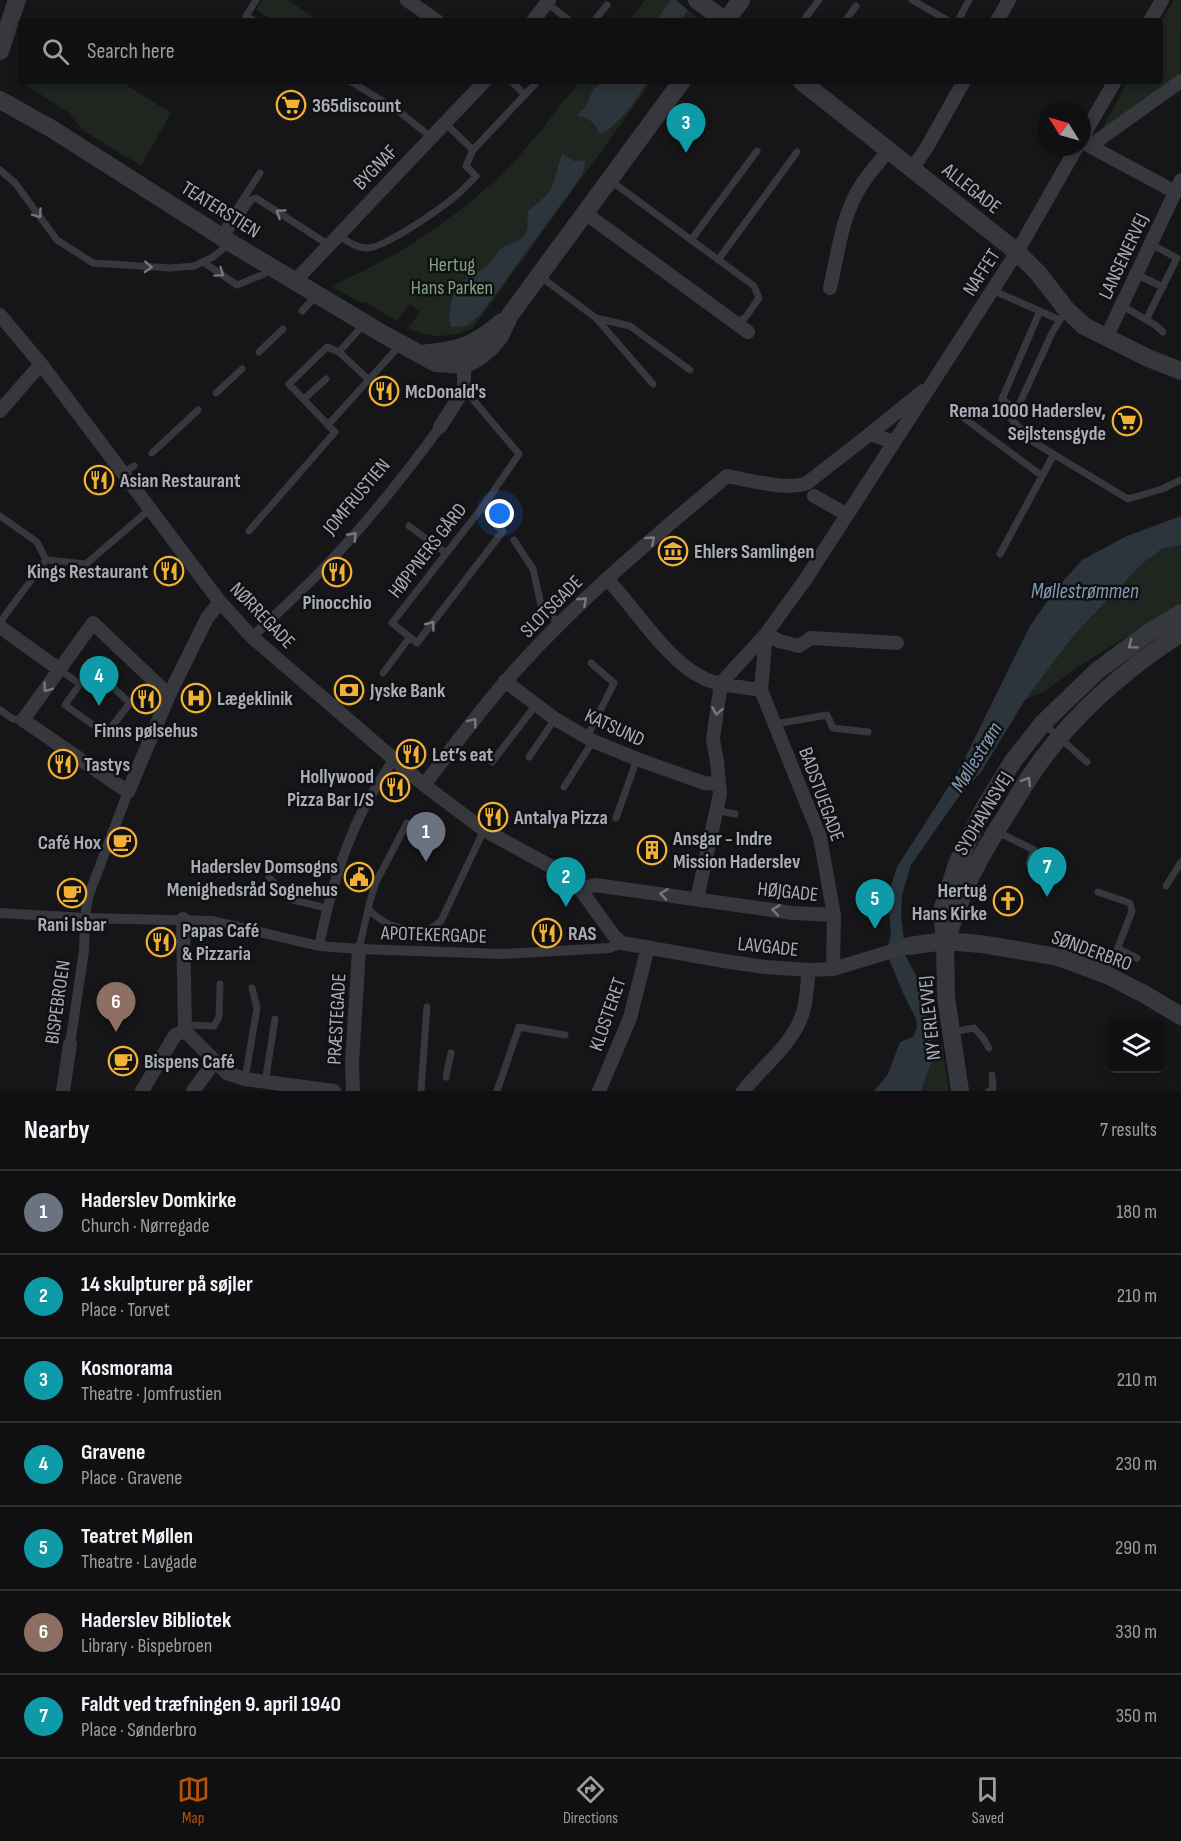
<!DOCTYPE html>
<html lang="en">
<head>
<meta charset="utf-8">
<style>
	:root { --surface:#101012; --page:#19191b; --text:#f1f3f6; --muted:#9c9d9f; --line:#303032; --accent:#b45309 }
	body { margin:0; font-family:"Sofia Sans Condensed",sans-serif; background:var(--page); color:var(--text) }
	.controls { position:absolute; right:18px; bottom:18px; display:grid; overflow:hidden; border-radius:6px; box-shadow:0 3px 9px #0003 }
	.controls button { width:54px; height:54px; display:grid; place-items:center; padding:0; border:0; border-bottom:2px solid var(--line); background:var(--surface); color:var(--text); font:30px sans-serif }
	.compass { position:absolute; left:1037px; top:102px; width:54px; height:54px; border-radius:50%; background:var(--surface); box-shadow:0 3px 9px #0003; rotate:307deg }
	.you { position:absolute; left:500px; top:514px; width:21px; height:21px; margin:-15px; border:4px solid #fff; border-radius:50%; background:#1a73e8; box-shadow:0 0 0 9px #1a73e833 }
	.badge { display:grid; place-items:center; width:39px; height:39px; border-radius:50%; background:var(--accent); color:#fff; font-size:20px; font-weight:700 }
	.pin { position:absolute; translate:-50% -50px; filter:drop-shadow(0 2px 3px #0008) }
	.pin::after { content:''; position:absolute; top:32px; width:21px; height:18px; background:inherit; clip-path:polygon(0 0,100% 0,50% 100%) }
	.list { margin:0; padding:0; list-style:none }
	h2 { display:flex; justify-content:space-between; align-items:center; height:78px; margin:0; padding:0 24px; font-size:26px }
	h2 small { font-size:20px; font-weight:400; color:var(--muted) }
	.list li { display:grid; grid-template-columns:39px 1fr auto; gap:18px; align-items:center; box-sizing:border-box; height:84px; padding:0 24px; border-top:2px solid var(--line) }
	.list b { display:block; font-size:22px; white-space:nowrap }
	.list p { margin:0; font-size:20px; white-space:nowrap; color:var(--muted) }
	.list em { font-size:20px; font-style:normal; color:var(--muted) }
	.icon { flex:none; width:33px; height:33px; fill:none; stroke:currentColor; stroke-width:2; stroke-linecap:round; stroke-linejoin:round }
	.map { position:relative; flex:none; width:1181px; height:1091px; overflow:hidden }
	.search { position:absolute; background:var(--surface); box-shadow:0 3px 9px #0003; left:18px; right:18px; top:18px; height:66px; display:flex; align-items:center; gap:15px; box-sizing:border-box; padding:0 21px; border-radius:6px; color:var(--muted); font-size:22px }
	.sheet { height:666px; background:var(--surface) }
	nav { display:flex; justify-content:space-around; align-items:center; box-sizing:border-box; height:84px; border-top:2px solid var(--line); background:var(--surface); font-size:16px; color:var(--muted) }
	nav a { display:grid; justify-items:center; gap:3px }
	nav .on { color:var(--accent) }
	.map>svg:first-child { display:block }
	.green { fill:#1e261f }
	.water { fill:#2c353c }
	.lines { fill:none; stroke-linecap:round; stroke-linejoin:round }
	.service { stroke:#37383d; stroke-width:7 }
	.pedestrian { stroke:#37383d; stroke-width:10 }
	.minor { stroke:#37383d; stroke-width:14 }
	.tertiary { stroke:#37383d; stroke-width:18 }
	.oneway { stroke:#757881 }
	.labels { text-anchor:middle; stroke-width:5; stroke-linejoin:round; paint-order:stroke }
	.poi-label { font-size:20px; font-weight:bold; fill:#a8adb8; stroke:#111113; text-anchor:start }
	.street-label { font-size:20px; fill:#a8adb8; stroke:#111113 }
	.park-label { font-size:20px; fill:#7fa381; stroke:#111113 }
	.water-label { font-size:21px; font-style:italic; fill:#7f9bb3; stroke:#111113 }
</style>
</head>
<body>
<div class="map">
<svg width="1181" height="1091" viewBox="0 0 1181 1091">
	<rect width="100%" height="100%" fill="#161618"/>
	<!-- green -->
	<path class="green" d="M262 0H288L319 21H274L256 10Z
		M645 0H676L698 18 695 21H628Z
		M1174 0H1181L1180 74 1106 127 1104 125 1128 81H1160V24Z
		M24 81H120L171 113 141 166 81 129 69 113 25 84Z
		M580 81H652L473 328C450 338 431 339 408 328L420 312 410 304 397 321 367 303 357 301 331 286C396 258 451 222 503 173 531 145 555 112 580 81Z
		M1181 545V603L1081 665 1045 691 1025 700 1074 635 1143 563 1162 549Z
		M942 1044 949 1091H921L933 1058Z"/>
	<!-- water -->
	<path class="water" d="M670 0H675L688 10 680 21H656Z
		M603 81H648C640 95 615 131 599 134 597 123 587 116 576 116L586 106 593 90Z
		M562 154 574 161 585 160 583 174 481 314 467 326 451 327C449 321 449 316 450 309 455 279 465 281 487 266 493 261 496 253 502 248 510 242 520 243 525 234 530 226 526 219 528 211L547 195 552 187Z
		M1181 516V545L1162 549 1143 563 1074 635 1025 700 981 772 957 799 911 865 902 895 901 915 906 957 917 977 926 1001 933 1058 921 1091H874L888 1074 900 1042 913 1037 917 1028 916 1019 903 993 887 954 891 931 888 903 891 885 897 867 958 772 1030 626 1055 590 1082 560 1127 536Z"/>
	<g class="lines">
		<!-- service -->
		<path class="service" d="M912 0 949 21
			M547 3 570 21
			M255 21 246 16 256 0
			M594 21 607 5
			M803 21 819 0
			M845 21 856 6
			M958 21 969 0
			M350 81 397 110 431 137
			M511 81 525 95
			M445 123 473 150 535 84
			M0 170 15 183 57 240 93 263 170 268 194 266 213 257 229 244
			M611 181 754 286 759 298 745 318 735 323
			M221 233 260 173
			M338 235C347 241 356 248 367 248 385 248 445 206 459 193 465 188 470 182 476 176L466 166 473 150
			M225 238 251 200 256 198 329 245
			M691 240 757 151
			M718 260 797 152
			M203 262 237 285 264 274 269 267
			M1136 274 1163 287
			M541 277 596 318 653 384
			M992 290 1060 320
			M1121 305 1155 325 1163 332
			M302 311 316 296
			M1065 312 1052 333 1012 420 1035 443 1128 499 1162 489 1181 480
			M596 318 630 326 690 370
			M1146 320 1177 258 1151 244
			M363 325 339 352 369 380
			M259 352 283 329
			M464 389 519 454 484 505 392 623 417 643 503 531 491 521 484 505
			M216 393 242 369
			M304 399 326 379
			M1016 410 1002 399 1040 311
			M964 418 1042 476
			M328 425 289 384 327 347 339 352
			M152 453 198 410
			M123 473 134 466
			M0 516 37 542 46 560
			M409 526 446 553
			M249 531 335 432 328 425 401 344
			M514 540 533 569 541 605 559 624
			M1000 554 1054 454
			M0 622 46 560 86 564 150 509
			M60 670 80 684 65 705 106 734 130 703 92 668 80 684
			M383 673 410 637
			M0 710 13 719 23 720
			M775 724 827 715 833 728 868 732
			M1044 724 1087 762
			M587 737 614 683 591 663
			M529 757 555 719
			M492 762 536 705
			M564 787 593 741
			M716 810 735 814
			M616 818 637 759
			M996 831 1034 850 1029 863
			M266 865 269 877 289 899 326 908
			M1166 886 1181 862
			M1098 892 1130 903 1132 911 1108 973
			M368 909C390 930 398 927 427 931L441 921 484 830
			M359 949 370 901 376 882 407 823
			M1118 949 1137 958
			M185 1025 214 1026 219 1017 220 984
			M953 1032 974 1028 983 1038 989 1048
			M446 1077 451 1053
			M245 1079 257 1008 252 988
			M265 1083 275 1019
			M421 1091 427 1007
			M497 1091 519 1027 565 1035
			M989 1091 993 1088 992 1075"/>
		<!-- pedestrian -->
		<path class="pedestrian" d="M252 637C273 617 295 597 316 576 361 530 402 479 440 427
			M0 913 85 918 213 921 319 946 359 949 502 954 609 948 622 943
			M319 946C328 901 340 858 360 816 369 797 382 778 393 760
			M70 1044 84 951 85 918 88 897 128 792"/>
		<!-- minor -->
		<path class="minor" d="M407 0 437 21
			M533 21 549 0
			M997 21 1009 0
			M1150 21 1162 0
			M1082 138 1115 81
			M1082 142 1090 146 1181 81
			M1090 146 1175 192
			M912 169 927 147 964 81
			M585 213 748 332
			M295 281 485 81
			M830 288C838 253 842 214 862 184 870 172 880 161 889 150
			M0 315 41 364 220 602 252 637 424 785 484 830 563 873 580 889 614 936 622 943 724 961 765 967 809 970 833 969 909 946
			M1106 338 1181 180
			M0 411 41 364
			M440 427 464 389V365
			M870 434 923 391
			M814 496 846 514
			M607 579C636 609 667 662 705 679 722 686 743 687 761 690L766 634 805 580 1017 252 1077 147
			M0 627 60 670
			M505 681 555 719 593 741 637 759 704 783 719 784
			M721 683 766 634 779 641 799 646 811 638 897 643
			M761 690 820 837 834 915 833 969
			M169 695 93 623 23 720 128 792 169 695 207 618 220 602
			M424 785C451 750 477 714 506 681 572 605 650 540 727 476 750 480 786 491 807 483L870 434 894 442
			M580 889 595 885 793 913 834 915
			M697 899 720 794 717 761 713 739 721 683
			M183 919 185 1031 227 1073 245 1079 334 1091
			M63 1091 70 1044
			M142 1091 175 1035 185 1031
			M193 1091 215 1061
			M353 1091 352 1064 359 949
			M599 1091 630 1018 648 947
			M743 1091C762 1067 795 1042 803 1012 807 999 807 983 809 970"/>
		<!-- tertiary -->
		<path class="tertiary" d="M697 0 725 21
			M726 21 741 0
			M0 51 17 0
			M801 81 1017 252 1038 273 1066 309 1084 326 1148 358 1181 371
			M0 100 52 129 231 243 383 334 436 363 464 365 479 357 491 347 500 336 510 315 682 81
			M420 354C459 350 471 348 502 322
			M946 939C954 920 960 898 969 880 980 857 994 834 1008 812 1018 796 1028 778 1040 762 1078 710 1127 668 1181 633
			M909 946 945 941 981 944 1058 957 1107 975 1144 994 1181 1016
			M960 1091 946 997 945 941 942 911 957 864 982 812 1013 761 1043 723 1097 671 1148 633 1181 613"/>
	</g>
	<!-- one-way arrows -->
	<defs><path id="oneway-chevron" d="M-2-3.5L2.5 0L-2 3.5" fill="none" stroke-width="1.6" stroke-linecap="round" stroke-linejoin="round" transform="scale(1.5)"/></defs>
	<g class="oneway">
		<use href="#oneway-chevron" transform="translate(280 213) rotate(-146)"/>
		<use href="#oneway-chevron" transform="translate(38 214) rotate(54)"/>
		<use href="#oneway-chevron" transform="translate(148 267) rotate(3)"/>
		<use href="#oneway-chevron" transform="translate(220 273) rotate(35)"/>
		<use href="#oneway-chevron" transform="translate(353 536) rotate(-48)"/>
		<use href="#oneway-chevron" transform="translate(651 540) rotate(-41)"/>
		<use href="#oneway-chevron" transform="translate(583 601) rotate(-43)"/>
		<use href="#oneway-chevron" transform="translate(431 625) rotate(-53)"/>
		<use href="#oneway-chevron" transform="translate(1132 645) rotate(143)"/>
		<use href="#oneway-chevron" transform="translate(47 688) rotate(126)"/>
		<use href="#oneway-chevron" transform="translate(717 711) rotate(99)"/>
		<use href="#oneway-chevron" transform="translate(473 722) rotate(-52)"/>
		<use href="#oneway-chevron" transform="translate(1027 781) rotate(-58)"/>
		<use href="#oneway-chevron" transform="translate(664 894) rotate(-172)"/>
		<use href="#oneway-chevron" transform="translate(776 910) rotate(-172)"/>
	</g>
	<!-- icons -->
	<defs>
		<g id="supermarket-ring" transform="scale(1.5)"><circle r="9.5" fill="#111113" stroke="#f2b134" stroke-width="1.5"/><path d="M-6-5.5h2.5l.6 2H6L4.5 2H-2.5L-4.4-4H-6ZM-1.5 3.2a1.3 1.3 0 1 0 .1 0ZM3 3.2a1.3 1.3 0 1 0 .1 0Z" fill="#f2b134"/></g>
		<g id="restaurant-ring" transform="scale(1.5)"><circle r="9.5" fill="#111113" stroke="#f2b134" stroke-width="1.5"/><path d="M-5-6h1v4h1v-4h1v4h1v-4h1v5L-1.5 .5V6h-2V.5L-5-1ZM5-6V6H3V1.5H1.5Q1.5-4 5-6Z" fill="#f2b134"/></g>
		<g id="museum-ring" transform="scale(1.5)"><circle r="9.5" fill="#111113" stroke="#f2b134" stroke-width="1.5"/><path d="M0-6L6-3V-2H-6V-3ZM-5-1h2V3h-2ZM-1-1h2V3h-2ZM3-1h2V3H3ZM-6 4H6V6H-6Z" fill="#f2b134"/></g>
		<g id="bank-ring" transform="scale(1.5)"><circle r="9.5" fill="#111113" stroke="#f2b134" stroke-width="1.5"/><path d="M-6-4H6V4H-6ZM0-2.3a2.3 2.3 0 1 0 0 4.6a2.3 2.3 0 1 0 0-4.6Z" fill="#f2b134"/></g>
		<g id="hospital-ring" transform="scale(1.5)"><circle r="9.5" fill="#111113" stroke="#f2b134" stroke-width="1.5"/><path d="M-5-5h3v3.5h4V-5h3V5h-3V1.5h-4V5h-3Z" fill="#f2b134"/></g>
		<g id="cafe-ring" transform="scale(1.5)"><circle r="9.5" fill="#111113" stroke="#f2b134" stroke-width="1.5"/><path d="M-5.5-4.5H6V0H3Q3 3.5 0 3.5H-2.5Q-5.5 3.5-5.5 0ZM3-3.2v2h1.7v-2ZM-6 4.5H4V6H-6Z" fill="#f2b134"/></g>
		<g id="building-ring" transform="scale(1.5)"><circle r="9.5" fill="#111113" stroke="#f2b134" stroke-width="1.5"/><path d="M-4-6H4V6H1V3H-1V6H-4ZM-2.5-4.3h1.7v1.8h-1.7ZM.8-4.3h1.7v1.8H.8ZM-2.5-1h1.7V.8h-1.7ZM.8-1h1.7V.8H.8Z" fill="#f2b134"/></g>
		<g id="civic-ring" transform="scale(1.5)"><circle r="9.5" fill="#111113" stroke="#f2b134" stroke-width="1.5"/><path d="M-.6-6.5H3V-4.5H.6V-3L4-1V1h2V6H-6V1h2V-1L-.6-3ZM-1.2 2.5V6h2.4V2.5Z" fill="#f2b134"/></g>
		<g id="church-ring" transform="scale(1.5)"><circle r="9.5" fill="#111113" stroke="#f2b134" stroke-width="1.5"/><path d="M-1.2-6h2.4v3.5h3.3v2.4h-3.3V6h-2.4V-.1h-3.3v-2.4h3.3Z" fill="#f2b134"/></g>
	</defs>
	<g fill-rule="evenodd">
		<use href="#supermarket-ring" x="291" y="105"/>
		<use href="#restaurant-ring" x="384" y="391"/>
		<use href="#supermarket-ring" x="1127" y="421"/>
		<use href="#restaurant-ring" x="99" y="480"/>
		<use href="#museum-ring" x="673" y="551"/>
		<use href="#restaurant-ring" x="169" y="571"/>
		<use href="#restaurant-ring" x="337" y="572"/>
		<use href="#bank-ring" x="349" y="690"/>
		<use href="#hospital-ring" x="196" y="698"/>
		<use href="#restaurant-ring" x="146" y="699"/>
		<use href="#restaurant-ring" x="411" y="754"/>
		<use href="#restaurant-ring" x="63" y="764"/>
		<use href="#restaurant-ring" x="395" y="787"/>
		<use href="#restaurant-ring" x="493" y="817"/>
		<use href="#cafe-ring" x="122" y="842"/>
		<use href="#building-ring" x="652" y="850"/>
		<use href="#civic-ring" x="359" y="877"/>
		<use href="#cafe-ring" x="72" y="893"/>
		<use href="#church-ring" x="1008" y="901"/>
		<use href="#restaurant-ring" x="547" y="933"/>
		<use href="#restaurant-ring" x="161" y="942"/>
		<use href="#cafe-ring" x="123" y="1061"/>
	</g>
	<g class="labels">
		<!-- poi labels -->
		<g class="poi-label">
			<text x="312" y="112">365discount</text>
			<text x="405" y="398">McDonald's</text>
			<text x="1106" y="417" text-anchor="end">Rema 1000 Haderslev,<tspan x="1106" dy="23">Sejlstensgyde</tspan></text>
			<text x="120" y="487">Asian Restaurant</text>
			<text x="694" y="558">Ehlers Samlingen</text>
			<text x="148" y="578" text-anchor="end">Kings Restaurant</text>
			<text x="337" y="609" text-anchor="middle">Pinocchio</text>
			<text x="370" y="697">Jyske Bank</text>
			<text x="217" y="705">Lægeklinik</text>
			<text x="146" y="737" text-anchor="middle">Finns pølsehus</text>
			<text x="432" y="761">Let’s eat</text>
			<text x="84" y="771">Tastys</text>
			<text x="374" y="783" text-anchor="end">Hollywood<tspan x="374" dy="23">Pizza Bar I/S</tspan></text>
			<text x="514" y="824">Antalya Pizza</text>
			<text x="673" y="845">Ansgar - Indre<tspan x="673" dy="23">Mission Haderslev</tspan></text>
			<text x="101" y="849" text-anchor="end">Café Hox</text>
			<text x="338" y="873" text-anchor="end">Haderslev Domsogns<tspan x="338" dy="23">Menighedsråd Sognehus</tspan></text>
			<text x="987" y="897" text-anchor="end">Hertug<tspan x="987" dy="23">Hans Kirke</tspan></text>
			<text x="72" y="931" text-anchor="middle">Rani Isbar</text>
			<text x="182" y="937">Papas Café<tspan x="182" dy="23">&amp; Pizzaria</tspan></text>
			<text x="568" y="940">RAS</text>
			<text x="144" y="1068">Bispens Café</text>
		</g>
		<!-- street labels -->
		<g class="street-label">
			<text transform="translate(375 167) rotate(-46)" y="7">BYGNAF</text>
			<text transform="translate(972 188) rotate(38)" y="7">ALLEGADE</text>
			<text transform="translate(221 209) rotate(32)" y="7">TEATERSTIEN</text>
			<text transform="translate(1123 256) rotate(-65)" y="7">LANSENERVEJ</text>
			<text transform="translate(981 272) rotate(-57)" y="7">NAFFET</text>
			<text transform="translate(356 496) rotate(-50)" y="7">JOMFRUSTIEN</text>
			<text transform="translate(427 550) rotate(-52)" y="7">HØPPNERS GÅRD</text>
			<text transform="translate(551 606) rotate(-45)" y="7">SLOTSGADE</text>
			<text transform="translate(263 615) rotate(46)" y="7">NØRREGADE</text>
			<text transform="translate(615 727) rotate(25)" y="7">KATSUND</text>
			<text transform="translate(822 794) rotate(70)" y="7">BADSTUEGADE</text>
			<text transform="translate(983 813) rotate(-59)" y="7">SYDHAVNSVEJ</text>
			<text transform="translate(788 891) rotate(6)" y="7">HØJGADE</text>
			<text transform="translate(434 934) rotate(2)" y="7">APOTEKERGADE</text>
			<text transform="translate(768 946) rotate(6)" y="7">LAVGADE</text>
			<text transform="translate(1092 950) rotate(20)" y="7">SØNDERBRO</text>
			<text transform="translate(57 1002) rotate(-82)" y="7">BISPEBROEN</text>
			<text transform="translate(607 1014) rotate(-71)" y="7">KLOSTERET</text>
			<text transform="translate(929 1018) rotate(-96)" y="7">NY ERLEVVEJ</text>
			<text transform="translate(336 1019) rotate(-87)" y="7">PRÆSTEGADE</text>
		</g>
		<!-- park labels -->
		<g class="park-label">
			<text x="452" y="271">Hertug<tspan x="452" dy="23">Hans Parken</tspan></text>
		</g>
		<!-- water labels -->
		<g class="water-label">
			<text x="1085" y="598">Møllestrømmen</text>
			<text transform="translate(976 757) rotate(-58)" y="7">Møllestrøm</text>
		</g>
	</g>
</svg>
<div class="controls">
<button><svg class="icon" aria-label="layers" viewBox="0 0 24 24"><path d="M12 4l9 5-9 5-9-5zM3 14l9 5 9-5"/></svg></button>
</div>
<svg class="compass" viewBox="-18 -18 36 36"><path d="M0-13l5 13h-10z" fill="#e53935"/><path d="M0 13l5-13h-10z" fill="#9c9d9f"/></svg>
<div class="you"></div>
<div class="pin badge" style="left:426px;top:862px;background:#6b7280">1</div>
<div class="pin badge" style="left:566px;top:907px;background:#0f9aa8">2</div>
<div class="pin badge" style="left:686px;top:153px;background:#0f9aa8">3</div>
<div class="pin badge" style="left:99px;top:706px;background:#0f9aa8">4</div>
<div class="pin badge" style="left:875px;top:929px;background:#0f9aa8">5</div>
<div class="pin badge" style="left:116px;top:1032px;background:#8d6e63">6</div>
<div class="pin badge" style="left:1047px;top:897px;background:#0f9aa8">7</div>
<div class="search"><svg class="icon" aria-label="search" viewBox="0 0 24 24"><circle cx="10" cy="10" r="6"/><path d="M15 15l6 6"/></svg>Search here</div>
</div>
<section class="sheet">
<h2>Nearby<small>7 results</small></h2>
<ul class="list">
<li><span class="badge" style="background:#6b7280">1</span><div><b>Haderslev Domkirke</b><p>Church · Nørregade</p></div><em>180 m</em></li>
<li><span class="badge" style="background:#0f9aa8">2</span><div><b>14 skulpturer på søjler</b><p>Place · Torvet</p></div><em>210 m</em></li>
<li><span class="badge" style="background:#0f9aa8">3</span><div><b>Kosmorama</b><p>Theatre · Jomfrustien</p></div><em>210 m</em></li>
<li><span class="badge" style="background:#0f9aa8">4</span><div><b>Gravene</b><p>Place · Gravene</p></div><em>230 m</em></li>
<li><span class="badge" style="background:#0f9aa8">5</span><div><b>Teatret Møllen</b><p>Theatre · Lavgade</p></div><em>290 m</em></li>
<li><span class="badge" style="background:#8d6e63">6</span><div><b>Haderslev Bibliotek</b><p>Library · Bispebroen</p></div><em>330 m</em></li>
<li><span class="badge" style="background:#0f9aa8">7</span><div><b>Faldt ved træfningen 9. april 1940</b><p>Place · Sønderbro</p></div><em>350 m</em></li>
</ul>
</section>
<nav>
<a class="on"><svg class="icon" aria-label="map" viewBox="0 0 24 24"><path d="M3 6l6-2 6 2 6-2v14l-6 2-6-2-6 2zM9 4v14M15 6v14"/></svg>Map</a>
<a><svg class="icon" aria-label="directions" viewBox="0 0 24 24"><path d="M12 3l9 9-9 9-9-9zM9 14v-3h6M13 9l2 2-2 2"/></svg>Directions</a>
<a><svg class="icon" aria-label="saved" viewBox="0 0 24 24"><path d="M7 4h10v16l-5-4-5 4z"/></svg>Saved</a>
</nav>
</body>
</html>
